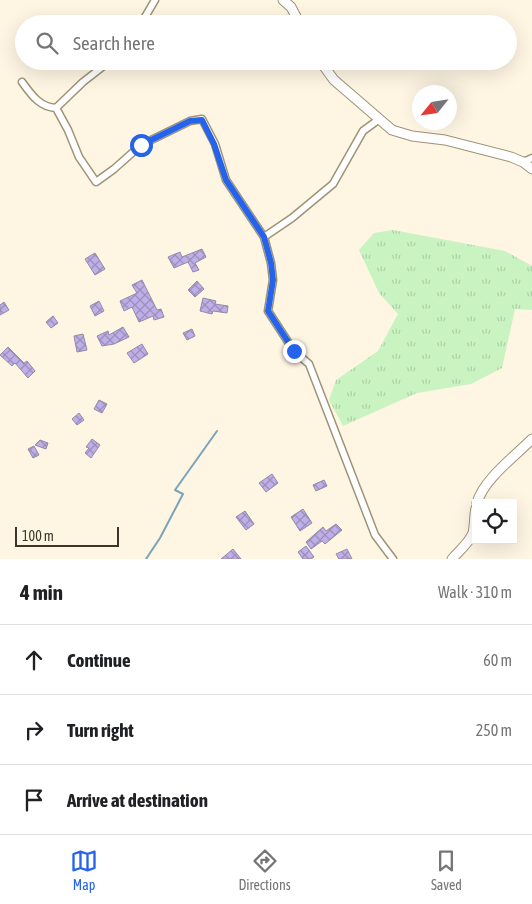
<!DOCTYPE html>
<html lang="en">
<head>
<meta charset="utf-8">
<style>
	:root { --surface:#fff; --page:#f2f2f2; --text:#202124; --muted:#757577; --line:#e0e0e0; --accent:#2563eb }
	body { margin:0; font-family:"Asap Condensed",sans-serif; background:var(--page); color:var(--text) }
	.controls { position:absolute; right:15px; bottom:15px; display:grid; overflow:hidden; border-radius:0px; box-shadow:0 5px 20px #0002 }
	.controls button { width:45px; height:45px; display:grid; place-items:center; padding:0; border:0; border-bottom:1px solid var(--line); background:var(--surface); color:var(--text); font:25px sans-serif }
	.compass { position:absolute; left:412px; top:85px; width:45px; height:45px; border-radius:50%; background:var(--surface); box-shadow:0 5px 20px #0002; rotate:240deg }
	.scale { position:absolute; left:15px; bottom:12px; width:104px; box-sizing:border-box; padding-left:5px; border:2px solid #3b3629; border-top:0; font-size:14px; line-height:18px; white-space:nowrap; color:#3b3629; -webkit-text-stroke:4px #fef5e3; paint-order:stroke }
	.stop { position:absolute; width:15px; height:15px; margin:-11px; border:4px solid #2563eb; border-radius:50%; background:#fff }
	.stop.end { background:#2563eb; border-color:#fff; box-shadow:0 1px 5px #0008 }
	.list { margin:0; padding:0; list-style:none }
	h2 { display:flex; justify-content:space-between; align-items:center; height:65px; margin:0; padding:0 20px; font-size:21px }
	h2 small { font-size:16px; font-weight:400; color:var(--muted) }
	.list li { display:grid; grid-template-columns:32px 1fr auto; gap:15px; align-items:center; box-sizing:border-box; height:70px; padding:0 20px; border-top:1px solid var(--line) }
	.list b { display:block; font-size:19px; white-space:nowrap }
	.list em { font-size:16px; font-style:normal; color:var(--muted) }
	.icon { flex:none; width:28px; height:28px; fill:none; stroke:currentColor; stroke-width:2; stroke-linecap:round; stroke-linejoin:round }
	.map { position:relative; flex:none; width:532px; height:559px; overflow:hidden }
	.search { position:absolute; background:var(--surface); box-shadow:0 5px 20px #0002; left:15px; right:15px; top:15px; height:55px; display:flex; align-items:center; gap:12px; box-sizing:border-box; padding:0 18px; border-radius:28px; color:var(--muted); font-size:19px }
	.sheet { height:275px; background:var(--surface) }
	nav { display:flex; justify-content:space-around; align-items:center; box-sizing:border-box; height:70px; border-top:1px solid var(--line); background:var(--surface); font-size:14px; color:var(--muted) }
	nav a { display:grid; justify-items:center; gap:2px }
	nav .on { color:var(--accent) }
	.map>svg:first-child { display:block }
	.grass { fill:url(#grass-tufts) }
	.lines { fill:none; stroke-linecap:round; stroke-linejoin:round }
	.stream { stroke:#79a4b9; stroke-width:2 }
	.building { fill:url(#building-cross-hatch); stroke:#928ba8 }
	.street-casing { stroke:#9f9376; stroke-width:9 }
	.secondary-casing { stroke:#9f9376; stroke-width:11 }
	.street { stroke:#fff; stroke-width:6 }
	.secondary { stroke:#fff; stroke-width:9 }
	.route { stroke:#2563eb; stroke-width:6 }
</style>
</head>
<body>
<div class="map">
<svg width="532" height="559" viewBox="0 0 532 559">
	<defs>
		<pattern id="grass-tufts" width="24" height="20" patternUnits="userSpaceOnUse" patternTransform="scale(1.25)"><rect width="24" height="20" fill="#c9f3c1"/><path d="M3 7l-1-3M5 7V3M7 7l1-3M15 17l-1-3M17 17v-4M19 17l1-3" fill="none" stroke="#aed1a6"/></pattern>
		<pattern id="building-cross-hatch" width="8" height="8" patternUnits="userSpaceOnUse" patternTransform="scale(1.25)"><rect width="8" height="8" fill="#beafe8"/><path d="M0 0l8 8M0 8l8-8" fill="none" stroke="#9c8fbc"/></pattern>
	</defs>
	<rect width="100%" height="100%" fill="#fef5e3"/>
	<!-- grass -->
	<path class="grass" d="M393 230 505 251 532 266V310L515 309 502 368 471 384 417 393 343 426 329 400 336 380 378 351 398 314 379 293 359 250 374 233Z"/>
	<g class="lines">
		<!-- stream -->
		<path class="stream" d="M146 559 160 538 183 494 175 490 217 431"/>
	</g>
	<!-- building -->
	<path class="building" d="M202 249 206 257 195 263 199 270 193 272 188 262 174 268 168 257 180 252 182 257Z
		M95 253 105 269 95 275 85 259Z
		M142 280 157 310 161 309 164 317 154 320 153 316 139 322 132 307 124 311 120 301 137 293 132 285Z
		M197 281 204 289 195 297 188 290Z
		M203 298 216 301 215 304 228 306 227 313 213 311 212 314 200 311Z
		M99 301 104 311 95 316 90 306Z
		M4 302 9 310 0 315V305Z
		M53 316 58 323 51 328 46 322Z
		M123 327 129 337 114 344 102 346 97 336 108 331 109 335Z
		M192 329 195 336 187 340 183 333Z
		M83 334 87 350 77 352 74 336Z
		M142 344 148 354 134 363 127 353Z
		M8 347 24 363 27 361 35 371 28 378 15 363 12 366 0 355Z
		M99 400 107 404 102 413 94 409Z
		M79 413 84 420 77 425 72 419Z
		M92 439 100 445 91 458 85 453 89 448 86 447Z
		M40 440 48 443 46 449 35 445Z
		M34 446 39 455 33 458 28 449Z
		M272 474 278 483 266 492 259 483Z
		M324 480 327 486 316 491 313 485Z
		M303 509 312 523 300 531 291 517Z
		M245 511 254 524 246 530 236 517Z
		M336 524 342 530 325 544 322 541 311 549 306 542 323 527 326 531Z
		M306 546 314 557 311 559H303L298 552Z
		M233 549 241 559H221Z
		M347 549 352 559H339L336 554Z"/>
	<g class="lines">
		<!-- street casing -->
		<g class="street-casing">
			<path id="street" d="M141 24 155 0
				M22 82C31 94 39 107 56 108L83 82 110 61
				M56 108 68 130 79 157 96 182 114 169 141 145 190 121 202 119 215 144 226 180 264 237 271 263 273 280 268 311 294 351 309 364 375 535 393 559
				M523 162 532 158
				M264 237 292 218 333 184 363 131 378 120"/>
		</g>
		<!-- secondary casing -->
		<g class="secondary-casing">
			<path id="secondary" d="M283 0 291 7 300 24
				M320 61 334 80 392 130 412 136 445 140 511 157 523 162 532 169
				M477 503C483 480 515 456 532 439
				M452 559C459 551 469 543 473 533 475 525 474 516 476 508"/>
		</g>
		<!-- street -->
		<use href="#street" class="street"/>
		<!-- secondary -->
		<use href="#secondary" class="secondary"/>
	</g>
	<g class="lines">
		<!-- route -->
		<path class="route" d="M141 145 190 121 202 120 214 144 226 180 264 237 271 263 273 280 268 311 294 351"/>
	</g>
</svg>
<div class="controls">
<button><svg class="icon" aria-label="locate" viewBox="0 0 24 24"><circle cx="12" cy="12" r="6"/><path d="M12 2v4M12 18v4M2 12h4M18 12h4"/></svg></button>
</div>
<svg class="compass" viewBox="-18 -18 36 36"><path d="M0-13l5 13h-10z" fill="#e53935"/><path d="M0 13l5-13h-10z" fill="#757577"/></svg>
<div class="scale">100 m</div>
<div class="stop" style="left:141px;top:145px"></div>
<div class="stop end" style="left:294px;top:351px"></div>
<div class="search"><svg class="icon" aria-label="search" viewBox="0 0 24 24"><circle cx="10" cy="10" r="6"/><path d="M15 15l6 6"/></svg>Search here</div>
</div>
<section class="sheet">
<h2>4 min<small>Walk · 310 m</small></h2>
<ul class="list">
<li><svg class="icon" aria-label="ahead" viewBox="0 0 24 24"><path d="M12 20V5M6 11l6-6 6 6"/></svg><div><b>Continue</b></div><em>60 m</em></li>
<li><svg class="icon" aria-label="right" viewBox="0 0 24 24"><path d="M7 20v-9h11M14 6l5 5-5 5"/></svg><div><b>Turn right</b></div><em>250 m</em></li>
<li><svg class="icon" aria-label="arrive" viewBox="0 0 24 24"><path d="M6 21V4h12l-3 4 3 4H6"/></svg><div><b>Arrive at destination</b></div></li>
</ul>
</section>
<nav>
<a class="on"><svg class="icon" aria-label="map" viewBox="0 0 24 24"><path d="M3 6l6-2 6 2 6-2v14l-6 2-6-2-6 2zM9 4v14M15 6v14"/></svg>Map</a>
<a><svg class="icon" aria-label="directions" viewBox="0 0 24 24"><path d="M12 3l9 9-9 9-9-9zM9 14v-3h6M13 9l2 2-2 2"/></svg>Directions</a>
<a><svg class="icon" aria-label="saved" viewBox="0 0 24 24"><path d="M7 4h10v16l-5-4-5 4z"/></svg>Saved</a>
</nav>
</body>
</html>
